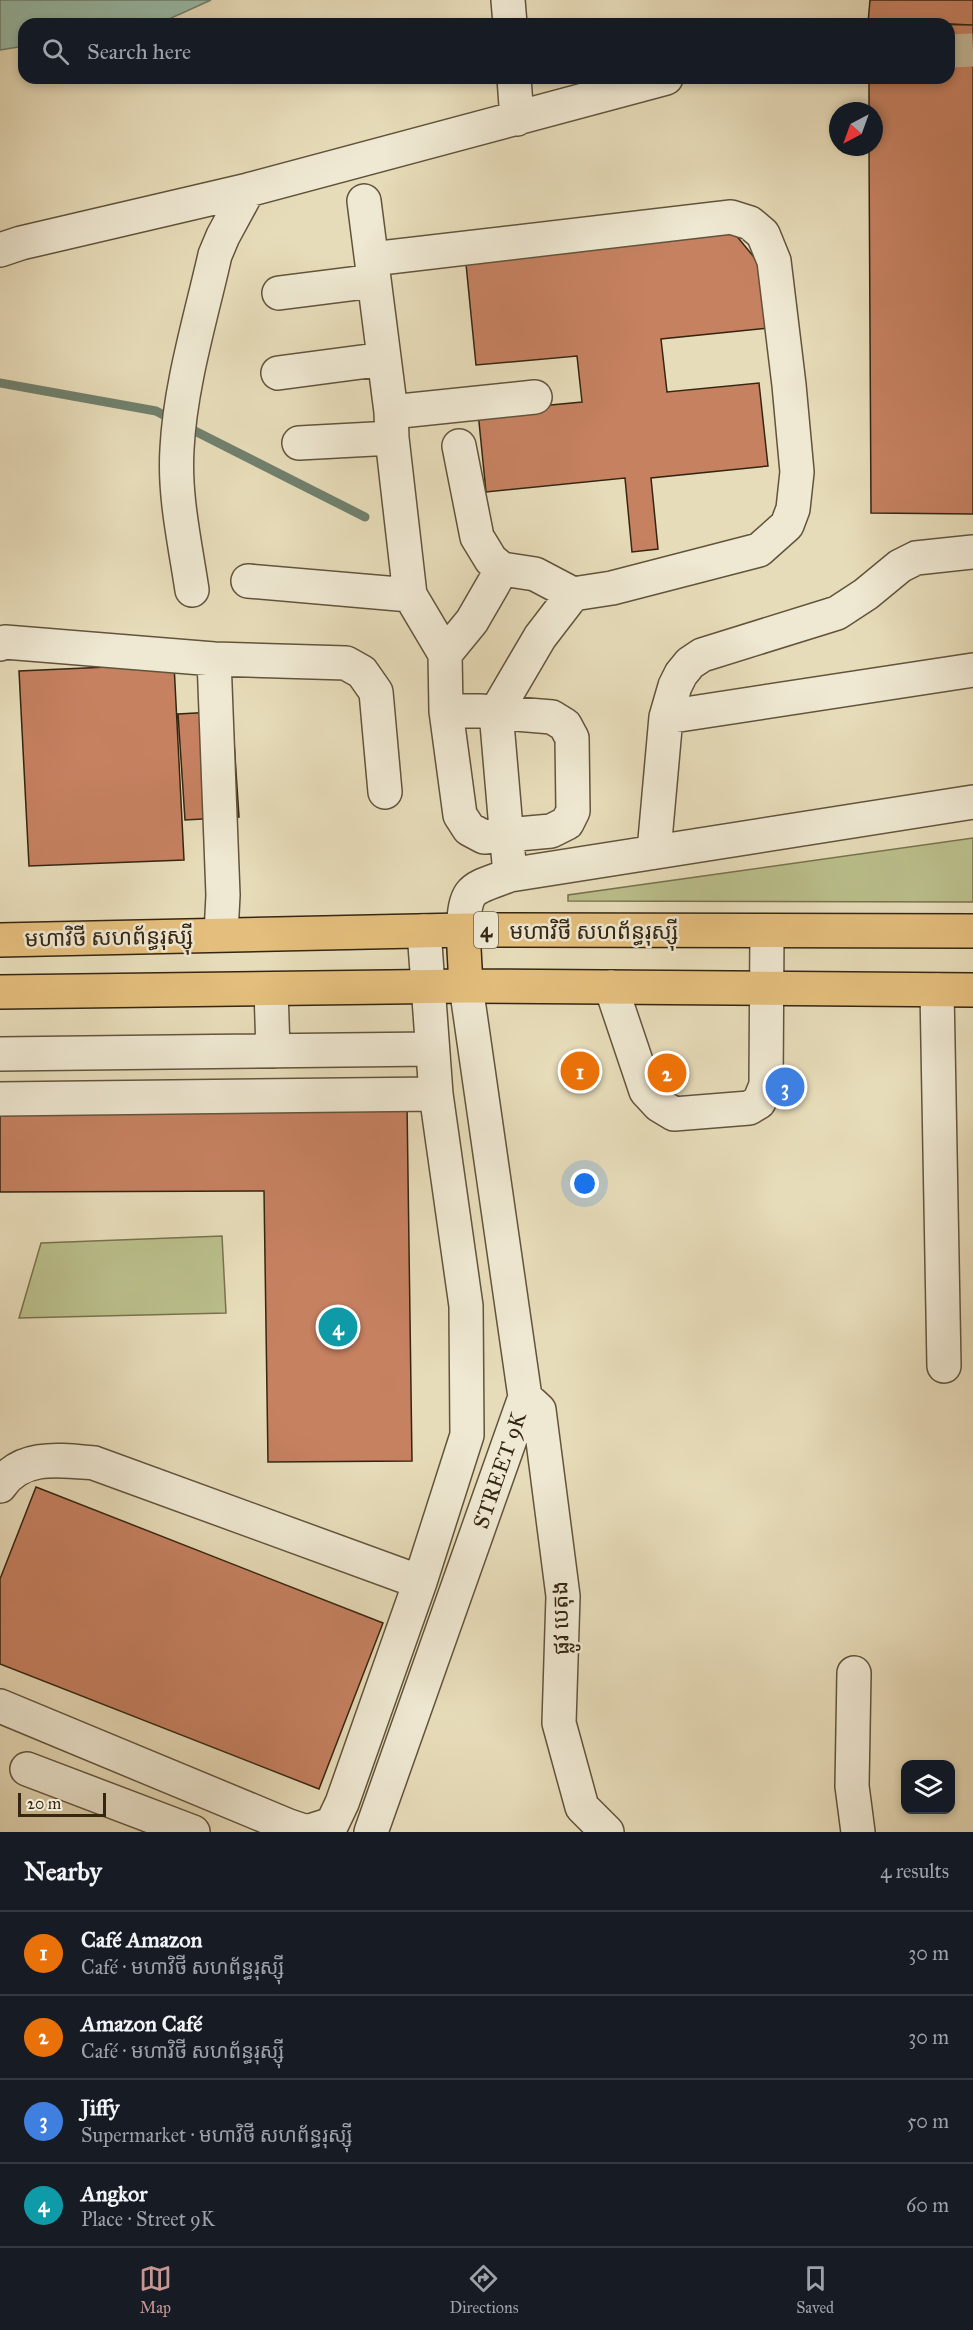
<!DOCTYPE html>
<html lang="en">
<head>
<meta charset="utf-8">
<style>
	:root { --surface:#171b24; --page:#20242c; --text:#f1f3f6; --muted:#9ea1a6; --line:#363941; --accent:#c59692 }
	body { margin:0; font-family:"IM FELL Great Primer","Noto Sans Khmer",serif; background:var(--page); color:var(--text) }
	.controls { position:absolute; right:18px; bottom:18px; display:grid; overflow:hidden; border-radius:12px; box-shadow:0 3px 9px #0003 }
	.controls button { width:54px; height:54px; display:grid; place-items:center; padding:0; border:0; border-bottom:2px solid var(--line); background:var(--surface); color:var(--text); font:30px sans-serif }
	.compass { position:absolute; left:829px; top:102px; width:54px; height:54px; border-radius:50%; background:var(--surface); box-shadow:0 3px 9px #0003; rotate:221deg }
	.scale { position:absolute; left:18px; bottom:15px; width:88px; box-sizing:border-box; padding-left:6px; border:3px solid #352612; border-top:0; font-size:16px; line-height:21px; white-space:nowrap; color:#352612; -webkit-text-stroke:4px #efe8d2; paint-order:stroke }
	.you { position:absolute; left:585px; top:1184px; width:21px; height:21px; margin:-15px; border:4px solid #fff; border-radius:50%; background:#1a73e8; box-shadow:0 0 0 9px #1a73e833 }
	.badge { display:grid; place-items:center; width:39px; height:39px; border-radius:50%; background:var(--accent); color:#fff; font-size:20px; font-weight:700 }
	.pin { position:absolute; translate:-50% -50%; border:3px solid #fff; box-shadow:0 2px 6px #0006 }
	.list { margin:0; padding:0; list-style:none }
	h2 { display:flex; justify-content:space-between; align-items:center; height:78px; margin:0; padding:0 24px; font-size:26px }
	h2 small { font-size:20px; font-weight:400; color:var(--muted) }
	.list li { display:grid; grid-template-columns:39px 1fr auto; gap:18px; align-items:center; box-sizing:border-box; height:84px; padding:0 24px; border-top:2px solid var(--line) }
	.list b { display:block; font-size:22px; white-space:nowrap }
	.list p { margin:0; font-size:20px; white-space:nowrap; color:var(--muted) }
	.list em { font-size:20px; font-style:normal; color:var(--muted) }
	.icon { flex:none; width:33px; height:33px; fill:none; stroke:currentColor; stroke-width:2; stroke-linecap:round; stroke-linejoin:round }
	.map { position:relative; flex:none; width:973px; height:1832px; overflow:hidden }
	.search { position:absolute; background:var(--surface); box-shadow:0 3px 9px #0003; left:18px; right:18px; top:18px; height:66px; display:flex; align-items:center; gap:15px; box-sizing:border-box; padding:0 21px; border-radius:18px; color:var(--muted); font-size:22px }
	.sheet { height:414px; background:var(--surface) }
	nav { display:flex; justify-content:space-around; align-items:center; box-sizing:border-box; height:84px; border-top:2px solid var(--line); background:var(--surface); font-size:16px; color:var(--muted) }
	nav a { display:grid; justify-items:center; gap:3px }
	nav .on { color:var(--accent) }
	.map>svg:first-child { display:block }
	.green { fill:#babf8b; stroke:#78724e; stroke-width:1.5 }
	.water { fill:#98bca9; stroke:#70806d; stroke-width:1.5 }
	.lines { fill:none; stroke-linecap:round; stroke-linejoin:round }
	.stream { stroke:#70806d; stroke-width:9 }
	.building { fill:#c68161; stroke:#352612; stroke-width:1.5 }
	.minor-tunnel { stroke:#c3b898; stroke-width:33; stroke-dasharray:33 16; stroke-linecap:butt }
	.minor-casing { stroke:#62543c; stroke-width:36 }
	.highway-casing { stroke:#352612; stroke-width:36 }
	.minor { stroke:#efe8d2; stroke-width:33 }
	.highway { stroke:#e4be7c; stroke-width:33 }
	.labels { text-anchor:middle; stroke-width:5; stroke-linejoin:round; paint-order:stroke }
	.shield { fill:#efe8d2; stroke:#6d604c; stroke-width:1.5 }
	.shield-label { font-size:21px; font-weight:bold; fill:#352612 }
	.street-label { font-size:22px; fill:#352612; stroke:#efe8d2 }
</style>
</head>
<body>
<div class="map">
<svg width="973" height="1832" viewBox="0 0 973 1832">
	<rect width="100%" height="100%" fill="#e7dcb9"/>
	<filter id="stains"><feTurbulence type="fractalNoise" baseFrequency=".00333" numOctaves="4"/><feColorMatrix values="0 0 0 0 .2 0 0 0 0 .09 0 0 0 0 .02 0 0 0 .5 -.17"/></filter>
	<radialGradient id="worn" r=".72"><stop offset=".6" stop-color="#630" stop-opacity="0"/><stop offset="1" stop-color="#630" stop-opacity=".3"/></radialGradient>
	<!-- green -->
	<path class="green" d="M973 838V902L568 901V895Z
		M222 1236 226 1313 19 1318 41 1243Z"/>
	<!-- water -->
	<path class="water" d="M0 0H211L158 24H24V46L0 50Z"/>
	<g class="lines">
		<!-- stream -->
		<path class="stream" d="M0 383 156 411 173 420
			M185 426 365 517"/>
	</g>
	<!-- building -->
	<path class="building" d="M870 0H973V25L868 23Z
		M949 24 973 25V514L871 513 869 147H874V111H869V78H949Z
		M730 228 763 268 769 328 661 339 667 392 759 383 768 466 651 478 658 549 632 552 625 478 486 492 478 412 582 402 577 356 476 365 465 254Z
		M174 664 184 860 29 866 19 671Z
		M232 711 239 817 185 820 178 714Z
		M407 1103 412 1461 268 1462 264 1191 0 1192V1105Z
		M36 1487 383 1623 319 1789 0 1664V1579Z"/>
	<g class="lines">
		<!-- minor-tunnel -->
		<path class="minor-tunnel" d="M949 51 973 50"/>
		<!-- minor casing -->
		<g class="minor-casing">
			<path id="minor" d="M508 0 510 24
				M514 78 517 119
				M364 201 391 412 392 438 410 595 445 654 446 711 460 815 469 829 484 837 551 831 567 823 573 811 572 738 565 725 552 717 480 711H446
				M0 250 21 243 248 190 666 78
				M372 259 731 217 750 223 763 234 774 261 789 385 797 472 793 509 787 525 759 550 612 588 573 594 540 637 496 712 510 875
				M279 293 374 281
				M278 373 384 359
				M391 412 535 397
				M299 443 392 438
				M459 446 477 537 491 560 502 569 535 574 573 594
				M248 581 410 595
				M192 590C185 543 174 496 177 449 180 386 201 317 215 255L223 236 248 190
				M0 644 5 642 214 659 346 663 362 672 376 692 385 792
				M445 654 472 621 502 569
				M214 659 223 895 221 934
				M666 717 973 670
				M654 851 666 717 675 686 681 674 690 663 702 655 837 613 866 594 900 566 916 558 973 552
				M463 930C466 886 470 890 510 875L973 802
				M611 987 646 1091 659 1105 674 1114 749 1108 759 1102 766 1085 767 931
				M271 989 273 1051
				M937 990 944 1366
				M0 1054 432 1049
				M0 1099 436 1094
				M525 1397 539 1410 563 1596 559 1723 582 1807 607 1832
				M0 1486C21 1454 60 1460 94 1463L420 1582
				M854 1673 852 1786 858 1832
				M0 1706 289 1826 307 1832 332 1824 342 1803 420 1582 467 1435 466 1306 436 1094 424 931
				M27 1769 193 1832
				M371 1832 525 1397 466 986"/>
		</g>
		<!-- highway casing -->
		<g class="highway-casing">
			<path id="highway" d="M463 930 466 986
				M0 940 463 930 973 931
				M0 992 466 986 973 990"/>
		</g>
		<!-- minor -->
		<use href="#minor" class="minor"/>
		<!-- highway -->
		<use href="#highway" class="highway"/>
	</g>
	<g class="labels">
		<!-- shield labels -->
		<rect class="shield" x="474" y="912" width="24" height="36" rx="4.5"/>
		<g class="shield-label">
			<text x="486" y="937">4</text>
		</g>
		<!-- street labels -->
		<g class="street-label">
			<text x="594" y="939">មហាវិថី សហព័ន្ធរុស្ស៊ី</text>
			<text transform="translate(109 937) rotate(-1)" y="8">មហាវិថី សហព័ន្ធរុស្ស៊ី</text>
			<text transform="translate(499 1470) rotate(-71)" y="8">STREET 9K</text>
			<text transform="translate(560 1618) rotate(-91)" y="8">ផ្លូវ បេតុង</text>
		</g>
	</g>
	<rect width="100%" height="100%" filter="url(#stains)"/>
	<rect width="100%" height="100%" fill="url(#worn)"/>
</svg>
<div class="controls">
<button><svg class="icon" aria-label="layers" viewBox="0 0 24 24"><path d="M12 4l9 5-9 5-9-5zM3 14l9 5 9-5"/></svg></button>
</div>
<svg class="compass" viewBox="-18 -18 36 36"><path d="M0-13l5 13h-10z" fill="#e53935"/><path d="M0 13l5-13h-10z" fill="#9ea1a6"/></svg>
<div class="scale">20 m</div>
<div class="you"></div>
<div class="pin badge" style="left:580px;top:1071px;background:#e8710a">1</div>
<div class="pin badge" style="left:667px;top:1073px;background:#e8710a">2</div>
<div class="pin badge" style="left:785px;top:1087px;background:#3f7fe0">3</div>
<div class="pin badge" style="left:338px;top:1327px;background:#0f9aa8">4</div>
<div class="search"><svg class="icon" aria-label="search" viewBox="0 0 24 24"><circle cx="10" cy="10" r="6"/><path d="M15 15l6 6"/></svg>Search here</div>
</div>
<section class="sheet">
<h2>Nearby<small>4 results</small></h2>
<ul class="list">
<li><span class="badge" style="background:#e8710a">1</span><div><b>Café Amazon</b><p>Café · មហាវិថី សហព័ន្ធរុស្ស៊ី</p></div><em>30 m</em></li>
<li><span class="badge" style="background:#e8710a">2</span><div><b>Amazon Café</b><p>Café · មហាវិថី សហព័ន្ធរុស្ស៊ី</p></div><em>30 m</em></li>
<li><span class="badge" style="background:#3f7fe0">3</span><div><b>Jiffy</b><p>Supermarket · មហាវិថី សហព័ន្ធរុស្ស៊ី</p></div><em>50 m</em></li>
<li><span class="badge" style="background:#0f9aa8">4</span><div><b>Angkor</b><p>Place · Street 9K</p></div><em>60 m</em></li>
</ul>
</section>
<nav>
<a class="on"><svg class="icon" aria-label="map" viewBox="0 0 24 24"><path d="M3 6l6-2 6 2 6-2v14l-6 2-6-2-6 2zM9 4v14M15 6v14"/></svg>Map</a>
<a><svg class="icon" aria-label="directions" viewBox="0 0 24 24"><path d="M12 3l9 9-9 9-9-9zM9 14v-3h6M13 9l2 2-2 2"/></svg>Directions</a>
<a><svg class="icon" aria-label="saved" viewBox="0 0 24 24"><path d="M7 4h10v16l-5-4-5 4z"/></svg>Saved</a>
</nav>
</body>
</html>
